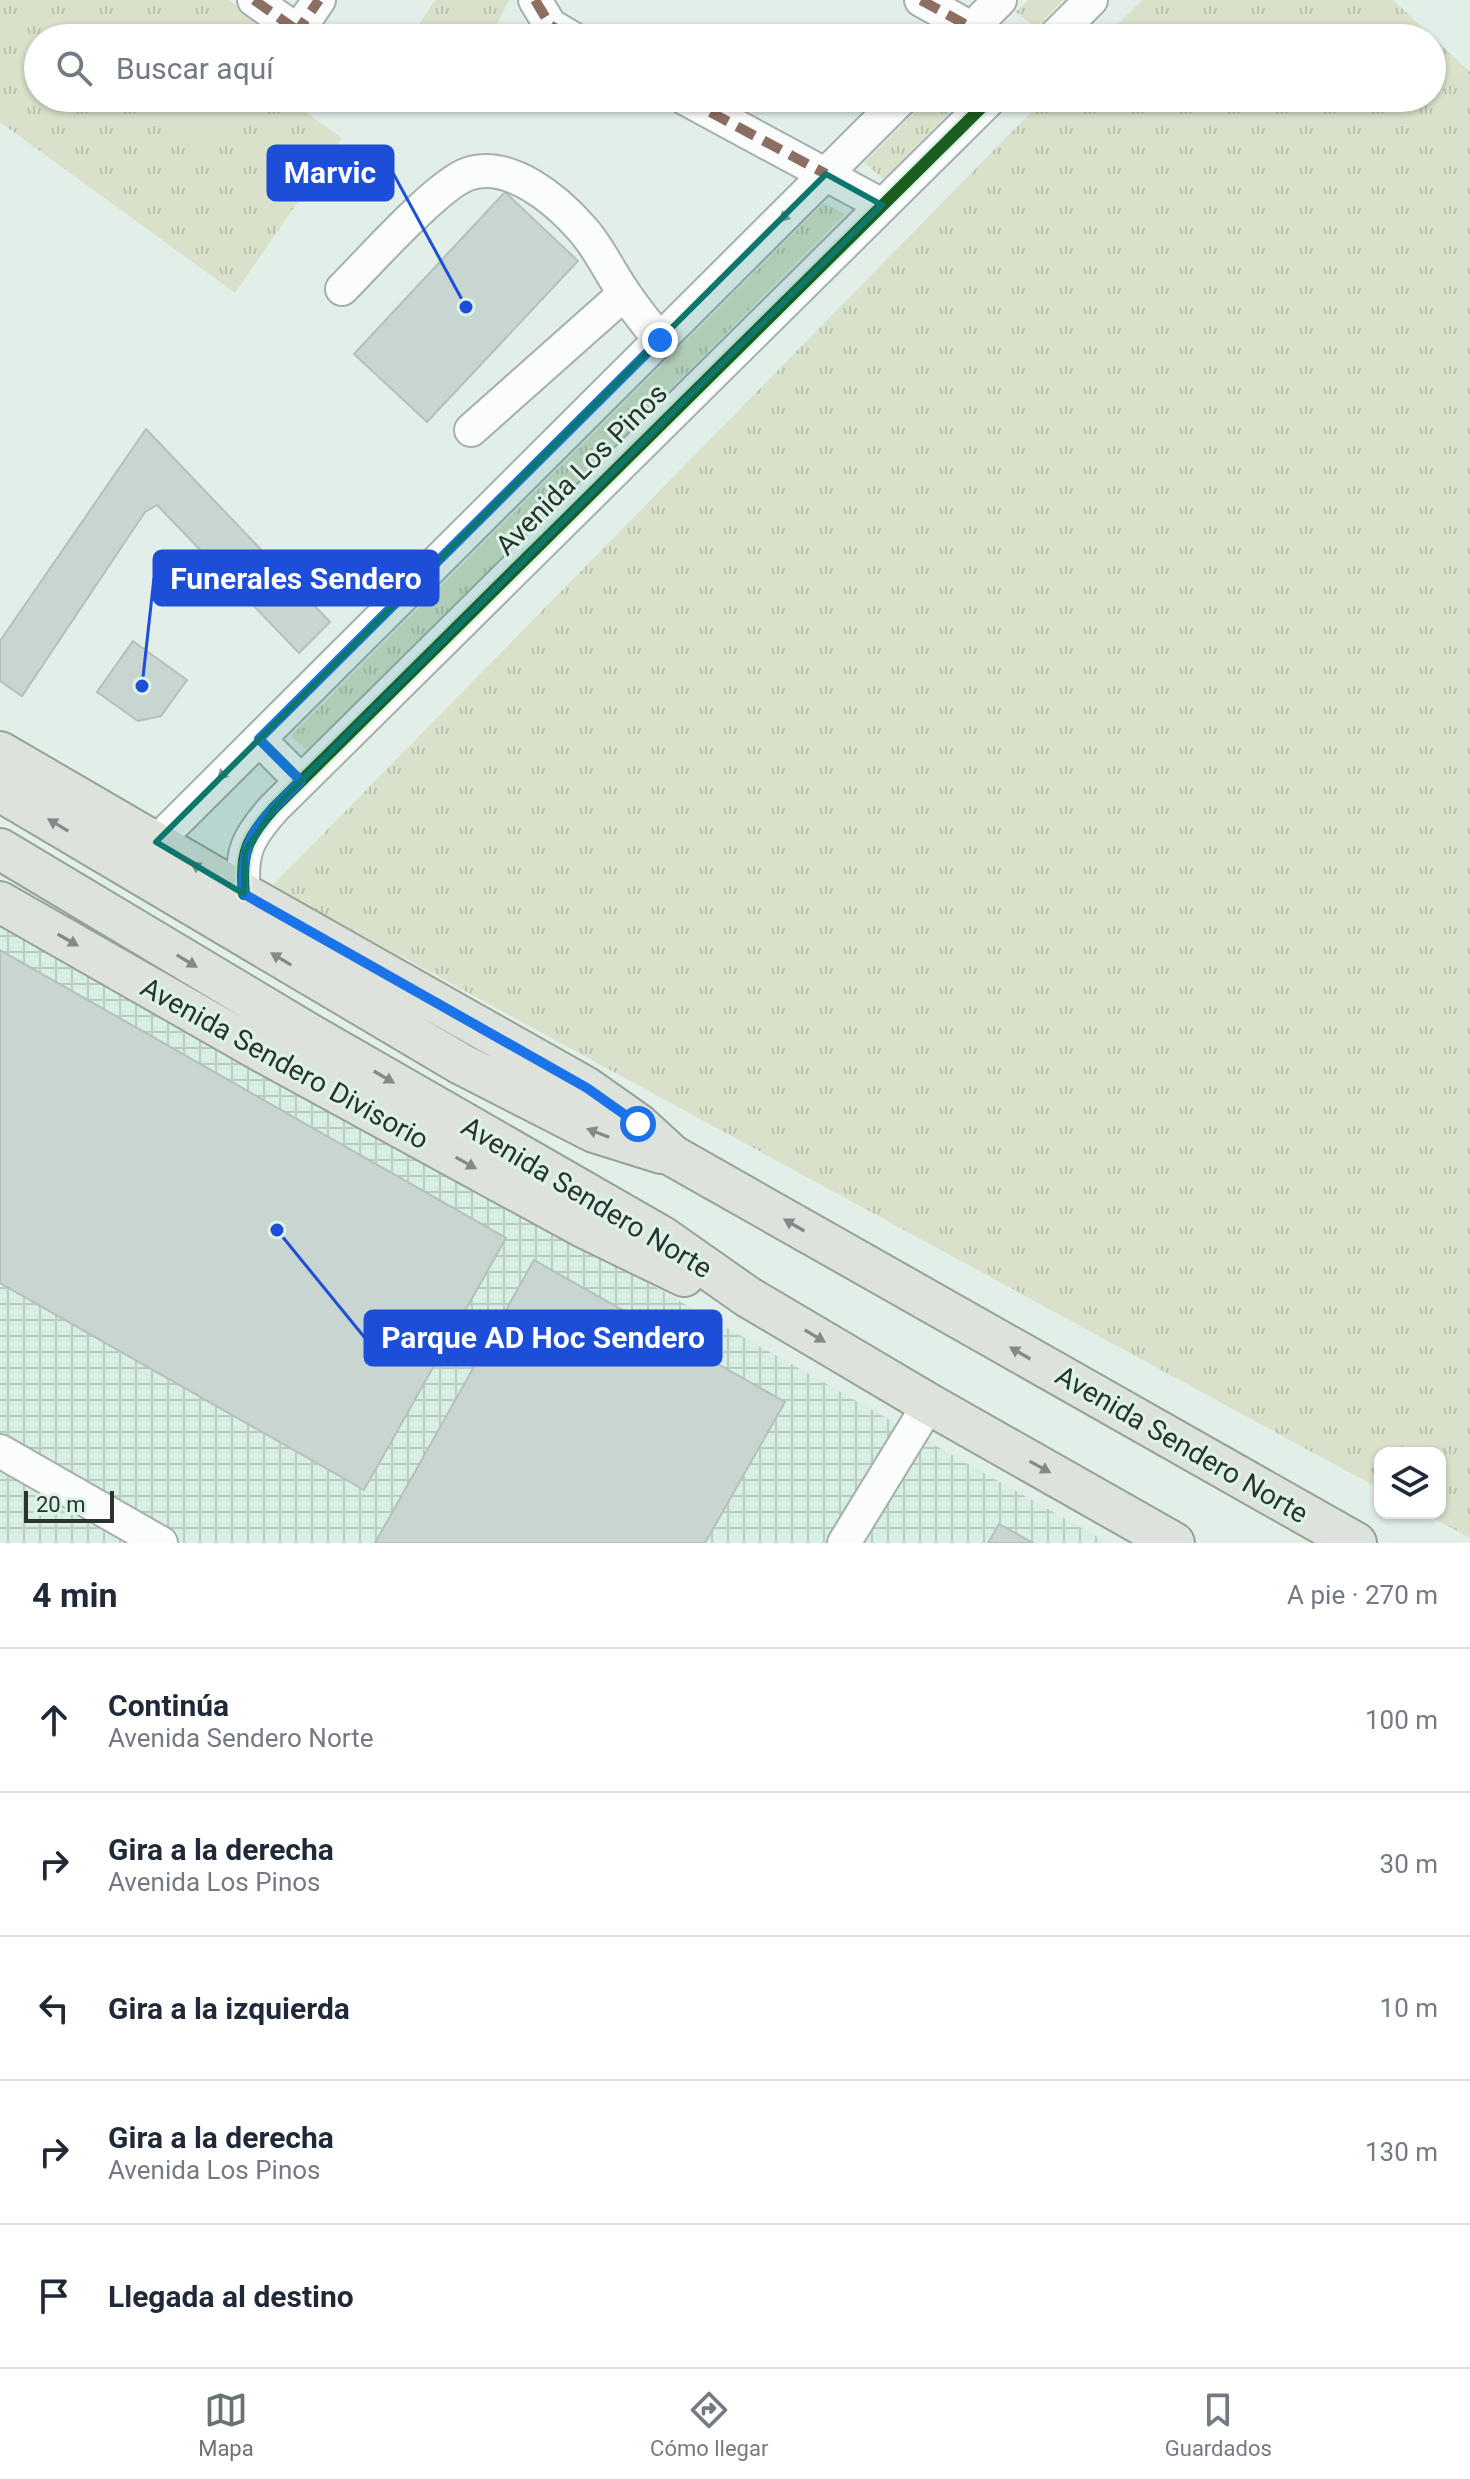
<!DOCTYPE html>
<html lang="es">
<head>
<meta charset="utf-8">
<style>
	:root { --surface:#fff; --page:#f6f6f7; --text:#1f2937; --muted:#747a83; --line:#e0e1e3; --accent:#6a746f }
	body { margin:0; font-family:Roboto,sans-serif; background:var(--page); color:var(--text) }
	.controls { position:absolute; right:24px; bottom:24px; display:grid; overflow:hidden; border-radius:16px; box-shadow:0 2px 6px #0004 }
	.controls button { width:72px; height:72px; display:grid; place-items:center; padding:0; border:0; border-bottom:2px solid var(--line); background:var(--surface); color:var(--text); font:40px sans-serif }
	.scale { position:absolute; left:24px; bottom:20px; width:90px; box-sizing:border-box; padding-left:8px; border:4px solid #2a332e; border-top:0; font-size:22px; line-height:28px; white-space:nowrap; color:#2a332e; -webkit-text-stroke:6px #dcf4e7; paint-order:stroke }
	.stop { position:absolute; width:24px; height:24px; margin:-18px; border:6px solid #1a73e8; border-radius:50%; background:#fff }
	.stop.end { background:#1a73e8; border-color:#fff; box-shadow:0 2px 8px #0008 }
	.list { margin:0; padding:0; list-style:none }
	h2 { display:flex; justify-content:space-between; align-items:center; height:104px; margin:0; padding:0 32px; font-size:34px }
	h2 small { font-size:26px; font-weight:400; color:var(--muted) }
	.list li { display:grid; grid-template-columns:52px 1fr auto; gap:24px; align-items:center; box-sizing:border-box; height:144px; padding:0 32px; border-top:2px solid var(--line) }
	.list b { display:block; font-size:30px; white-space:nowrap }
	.list p { margin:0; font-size:26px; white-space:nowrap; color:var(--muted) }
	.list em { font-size:26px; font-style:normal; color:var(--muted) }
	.icon { flex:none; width:44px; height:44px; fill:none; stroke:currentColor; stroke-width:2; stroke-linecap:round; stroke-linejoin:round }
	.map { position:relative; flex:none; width:1470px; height:1543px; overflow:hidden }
	.search { position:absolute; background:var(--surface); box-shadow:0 2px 6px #0004; left:24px; right:24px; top:24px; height:88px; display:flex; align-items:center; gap:20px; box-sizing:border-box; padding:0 28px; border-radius:44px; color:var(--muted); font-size:30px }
	.sheet { height:824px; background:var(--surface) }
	nav { display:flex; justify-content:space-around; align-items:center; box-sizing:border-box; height:112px; border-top:2px solid var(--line); background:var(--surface); font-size:22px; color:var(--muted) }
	nav a { display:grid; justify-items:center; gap:4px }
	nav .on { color:var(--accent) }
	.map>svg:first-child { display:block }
	.industrial { fill:url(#industrial-grid) }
	.grass { fill:url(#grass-tufts) }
	.pitch { fill:#d9e1ca }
	.building { fill:#c9d5d1; stroke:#b5c0bd; stroke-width:2 }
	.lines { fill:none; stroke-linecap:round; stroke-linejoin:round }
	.minor-casing { stroke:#a6b0ab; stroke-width:36 }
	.major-casing { stroke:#95a395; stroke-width:44 }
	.minor { stroke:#fbfcfc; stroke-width:32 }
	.major { stroke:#dde2dc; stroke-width:40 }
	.quiet { stroke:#8d6e63; stroke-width:10; stroke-dasharray:20 10; stroke-linecap:butt }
	.cycleway-casing { stroke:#dcf4e7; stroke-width:17 }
	.cycleway { stroke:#1b5e20; stroke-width:12 }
	.oneway { fill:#929895 }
	.oneway2 { fill:#848a85 }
	.route { stroke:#1a73e8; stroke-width:10 }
	.marked { fill:#0f766e; fill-opacity:0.2; stroke:#0f766e; stroke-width:6; stroke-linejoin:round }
	.labels { text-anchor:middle; stroke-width:6; stroke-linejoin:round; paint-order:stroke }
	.street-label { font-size:28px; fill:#2a332e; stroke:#dcf4e7 }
	.leader { fill:none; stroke:#1d4ed8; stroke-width:3 }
	.callout-dot { fill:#1d4ed8; stroke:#dcf4e7; stroke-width:3 }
	.callout { fill:#1d4ed8; stroke:#1d4ed8; stroke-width:3 }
	.callout-label { font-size:30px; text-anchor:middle; font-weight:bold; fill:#fff }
</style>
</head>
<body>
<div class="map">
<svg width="1470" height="1543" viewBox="0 0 1470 1543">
	<defs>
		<pattern id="industrial-grid" width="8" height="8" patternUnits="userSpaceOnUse" patternTransform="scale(2)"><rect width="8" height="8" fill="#d7eee2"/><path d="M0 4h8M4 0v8" fill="none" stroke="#b9cdc2"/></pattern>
		<pattern id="grass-tufts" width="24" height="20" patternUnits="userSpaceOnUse" patternTransform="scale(2)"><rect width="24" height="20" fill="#d9e1ca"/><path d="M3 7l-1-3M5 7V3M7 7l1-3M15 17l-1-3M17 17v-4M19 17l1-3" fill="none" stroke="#bac2ae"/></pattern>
	</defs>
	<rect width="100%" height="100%" fill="#e2eee8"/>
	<!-- industrial -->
	<path class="industrial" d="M0 917 1108 1543H0Z"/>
	<!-- grass -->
	<path class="grass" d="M0 0H228L269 28 271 38H38V98H286L342 138 235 293 0 122Z
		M435 0H509L490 38H410Z
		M1028 0H1063L1036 28 1016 12Z
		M1142 0H1393L1470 72V1538L1424 1513H1440V1453H1380V1489L272 886 1045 98H1432V38H1104Z
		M929 98H963L884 179 864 163Z
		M824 203 845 214 309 751 291 736Z"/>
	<!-- pitch -->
	<path class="pitch" d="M118 98H234L243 104 203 159Z"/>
	<!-- building -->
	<path class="building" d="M505 192 578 261 427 422 354 354Z
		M146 429 330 622 299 653 157 505 145 512 22 696 0 681V641Z
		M133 641 187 680 161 716 138 721 97 692Z
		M0 950 506 1238 364 1490 0 1283Z
		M534 1260 785 1402 705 1543H375Z
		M999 1524 1033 1543H988Z"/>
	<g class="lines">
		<!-- minor casing -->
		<g class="minor-casing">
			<path id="minor" d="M254 0 298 31
				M535 0 550 25 572 38
				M921 0 989 38
				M293 38 319 0
				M962 38 1000 0
				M1053 38 1091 0
				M684 98 882 205
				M342 289C368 263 438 184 468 174 510 160 557 200 583 230 599 248 609 271 623 291 634 308 647 324 660 340
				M471 430 624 294
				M259 739 301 781
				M156 842 902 98
				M244 894C240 853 247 838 274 808L991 98
				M0 1451 161 1543
				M844 1543 929 1404"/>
		</g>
		<!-- major casing -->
		<g class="major-casing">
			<path id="major" d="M0 752 244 894 587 1088 638 1124 673 1156 1356 1543
				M0 791 461 1064 594 1132 661 1153
				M0 849 316 1038 661 1236 748 1297 929 1404 1174 1543
				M0 902 268 1055 583 1227 684 1276"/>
		</g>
		<!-- minor -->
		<use href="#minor" class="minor"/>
		<!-- major -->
		<use href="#major" class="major"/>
		<!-- quiet -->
		<path class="quiet" d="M254 0 298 31
			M535 0 550 25 572 38
			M921 0 972 28
			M294 36 319 0
			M684 98 826 174"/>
		<!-- cycleway casing -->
		<g class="cycleway-casing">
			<path id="cycleway" d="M244 894C240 853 247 838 274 808L991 98"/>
		</g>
		<!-- cycleway -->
		<use href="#cycleway" class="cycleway"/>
	</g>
	<!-- one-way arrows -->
	<defs><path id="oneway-solid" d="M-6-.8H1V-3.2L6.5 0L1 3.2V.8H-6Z" transform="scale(2)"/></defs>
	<g class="oneway">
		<use href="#oneway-solid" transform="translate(788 213) rotate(135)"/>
		<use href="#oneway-solid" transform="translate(226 771) rotate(135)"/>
	</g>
	<g class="oneway2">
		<use href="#oneway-solid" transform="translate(58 825) rotate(-149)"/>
		<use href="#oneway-solid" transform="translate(201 869) rotate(-149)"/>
		<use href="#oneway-solid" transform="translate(68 940) rotate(30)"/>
		<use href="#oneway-solid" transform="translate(281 959) rotate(-149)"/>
		<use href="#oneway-solid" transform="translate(187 961) rotate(31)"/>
		<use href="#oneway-solid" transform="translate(384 1077) rotate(30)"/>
		<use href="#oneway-solid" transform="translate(598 1133) rotate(-159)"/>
		<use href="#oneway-solid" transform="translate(466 1163) rotate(29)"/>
		<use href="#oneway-solid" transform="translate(794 1225) rotate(-150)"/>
		<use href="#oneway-solid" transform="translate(815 1336) rotate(31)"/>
		<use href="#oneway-solid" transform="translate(1020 1353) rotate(-150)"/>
		<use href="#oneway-solid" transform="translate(1040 1467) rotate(29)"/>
	</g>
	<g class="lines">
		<!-- route -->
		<path class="route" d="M638 1124 587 1088 244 894C238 835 262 820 301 781L259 739 660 340"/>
	</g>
	<!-- marked area -->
	<path class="marked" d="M826 174 882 205 274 808 245 852 244 894 156 842Z"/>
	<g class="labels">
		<!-- street labels -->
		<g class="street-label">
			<text transform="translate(581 469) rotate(-45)" y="10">Avenida Los Pinos</text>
			<text transform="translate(285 1063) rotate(29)" y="10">Avenida Sendero Divisorio</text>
			<text transform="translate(587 1197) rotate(31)" y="10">Avenida Sendero Norte</text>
			<text transform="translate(1182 1444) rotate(30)" y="10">Avenida Sendero Norte</text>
		</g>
	</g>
	<!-- callouts -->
	<path class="leader" d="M466 307L393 173M142 686L154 578M277 1230L365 1338"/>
	<g class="callout-dot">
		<circle cx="466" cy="307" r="8"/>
		<circle cx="142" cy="686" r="8"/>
		<circle cx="277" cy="1230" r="8"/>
	</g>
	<g class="callout">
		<rect x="268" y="146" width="125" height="54" rx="8"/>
		<rect x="154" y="551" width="284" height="54" rx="8"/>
		<rect x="365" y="1311" width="356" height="54" rx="8"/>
	</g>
	<g class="callout-label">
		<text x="330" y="183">Marvic</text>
		<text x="296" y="589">Funerales Sendero</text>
		<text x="543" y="1348">Parque AD Hoc Sendero</text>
	</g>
</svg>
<div class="controls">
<button><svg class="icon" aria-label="layers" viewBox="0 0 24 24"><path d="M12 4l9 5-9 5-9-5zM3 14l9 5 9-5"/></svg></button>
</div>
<div class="scale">20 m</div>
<div class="stop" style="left:638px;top:1124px"></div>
<div class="stop end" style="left:660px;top:340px"></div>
<div class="search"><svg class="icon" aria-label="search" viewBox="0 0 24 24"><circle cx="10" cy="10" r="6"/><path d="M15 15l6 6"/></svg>Buscar aquí</div>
</div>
<section class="sheet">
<h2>4 min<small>A pie · 270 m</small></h2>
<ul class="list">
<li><svg class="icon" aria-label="ahead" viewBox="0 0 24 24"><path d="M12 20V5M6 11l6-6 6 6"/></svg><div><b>Continúa</b><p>Avenida Sendero Norte</p></div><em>100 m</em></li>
<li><svg class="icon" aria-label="right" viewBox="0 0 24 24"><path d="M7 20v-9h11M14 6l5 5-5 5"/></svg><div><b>Gira a la derecha</b><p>Avenida Los Pinos</p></div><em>30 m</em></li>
<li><svg class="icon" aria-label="left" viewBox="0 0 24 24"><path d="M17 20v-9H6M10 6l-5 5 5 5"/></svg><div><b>Gira a la izquierda</b></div><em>10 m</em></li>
<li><svg class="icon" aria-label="right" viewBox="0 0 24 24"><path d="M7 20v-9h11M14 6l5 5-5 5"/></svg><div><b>Gira a la derecha</b><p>Avenida Los Pinos</p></div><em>130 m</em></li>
<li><svg class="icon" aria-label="arrive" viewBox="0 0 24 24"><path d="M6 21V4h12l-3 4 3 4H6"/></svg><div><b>Llegada al destino</b></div></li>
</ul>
</section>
<nav>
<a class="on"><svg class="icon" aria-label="map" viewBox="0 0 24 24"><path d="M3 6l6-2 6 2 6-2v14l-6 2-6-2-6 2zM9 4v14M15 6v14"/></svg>Mapa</a>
<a><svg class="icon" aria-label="directions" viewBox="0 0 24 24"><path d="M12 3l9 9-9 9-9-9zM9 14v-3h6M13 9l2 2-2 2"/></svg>Cómo llegar</a>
<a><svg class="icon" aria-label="saved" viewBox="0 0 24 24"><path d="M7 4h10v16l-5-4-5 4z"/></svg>Guardados</a>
</nav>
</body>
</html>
